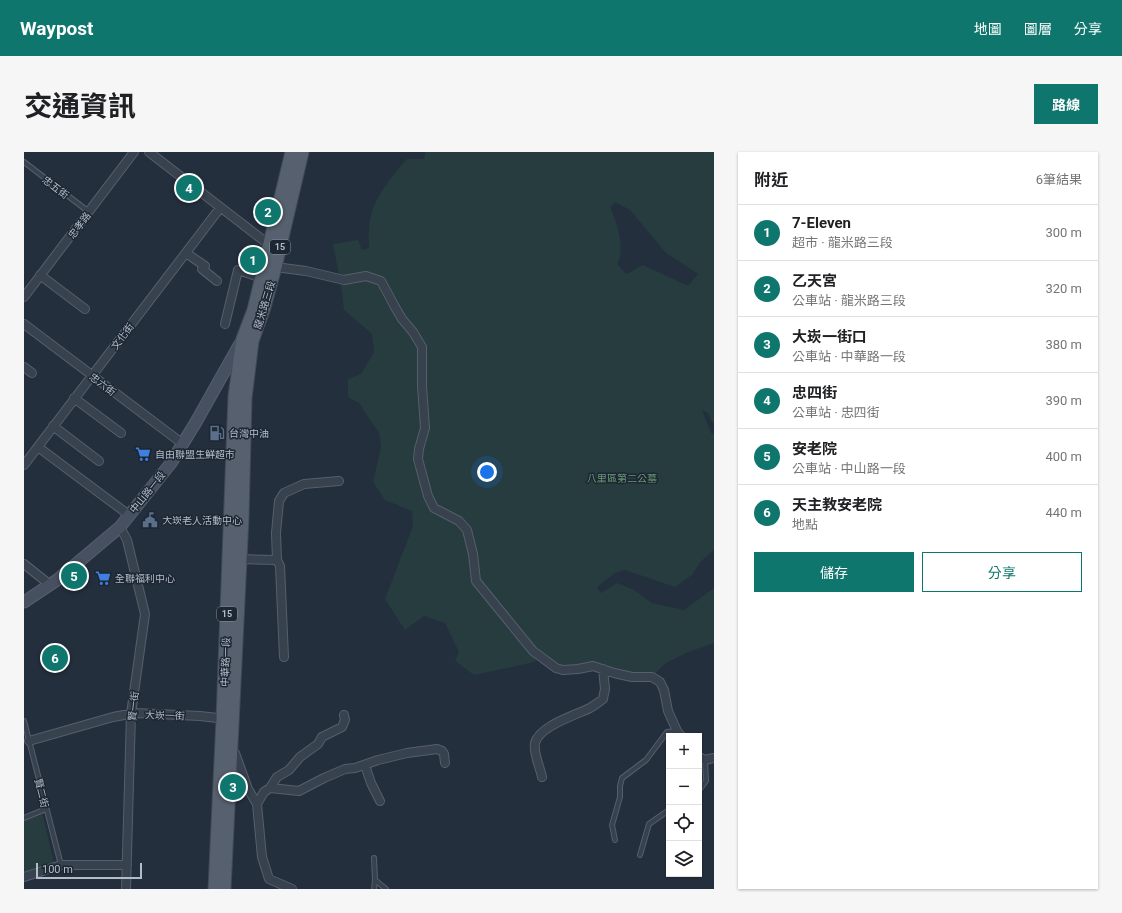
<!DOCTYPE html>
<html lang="zh-TW">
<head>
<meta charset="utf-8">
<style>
	:root { --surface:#fff; --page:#f6f6f6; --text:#202124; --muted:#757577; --line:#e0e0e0; --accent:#0f766e }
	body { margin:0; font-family:Roboto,"Noto Sans TC",sans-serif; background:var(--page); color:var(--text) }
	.controls { position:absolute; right:12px; bottom:12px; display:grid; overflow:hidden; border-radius:0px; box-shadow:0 1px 3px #0004 }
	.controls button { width:36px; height:36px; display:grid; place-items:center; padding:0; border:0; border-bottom:1px solid var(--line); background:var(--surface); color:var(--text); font:20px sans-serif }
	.scale { position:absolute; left:12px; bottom:10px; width:106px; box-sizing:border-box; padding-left:4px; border:2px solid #b4bcc9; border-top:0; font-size:11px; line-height:14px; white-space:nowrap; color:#b4bcc9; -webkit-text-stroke:3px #1d2633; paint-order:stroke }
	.you { position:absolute; left:463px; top:320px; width:14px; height:14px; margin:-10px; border:3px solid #fff; border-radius:50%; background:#1a73e8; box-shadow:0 0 0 6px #1a73e833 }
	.badge { display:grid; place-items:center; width:26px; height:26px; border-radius:50%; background:var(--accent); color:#fff; font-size:13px; font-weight:700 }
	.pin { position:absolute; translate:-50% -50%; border:2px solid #fff; box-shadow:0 1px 4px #0006 }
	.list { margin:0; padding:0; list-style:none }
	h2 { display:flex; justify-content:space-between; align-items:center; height:52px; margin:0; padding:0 16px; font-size:17px }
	h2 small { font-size:13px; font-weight:400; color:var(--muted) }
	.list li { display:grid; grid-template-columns:26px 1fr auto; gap:12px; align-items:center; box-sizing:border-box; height:56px; padding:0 16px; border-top:1px solid var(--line) }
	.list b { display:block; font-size:15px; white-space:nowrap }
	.list p { margin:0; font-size:13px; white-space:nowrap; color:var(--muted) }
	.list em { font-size:13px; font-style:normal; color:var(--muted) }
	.actions { display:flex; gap:8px; padding:12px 16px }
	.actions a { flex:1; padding:9px 0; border:1px solid var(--accent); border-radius:0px; text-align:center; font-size:14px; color:var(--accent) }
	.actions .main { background:var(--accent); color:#fff }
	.icon { flex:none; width:22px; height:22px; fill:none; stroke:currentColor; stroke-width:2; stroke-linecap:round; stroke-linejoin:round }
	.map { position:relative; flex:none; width:690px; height:737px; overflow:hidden; border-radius:0px }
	header { display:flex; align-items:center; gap:24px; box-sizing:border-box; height:56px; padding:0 20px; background:var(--accent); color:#fff }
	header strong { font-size:19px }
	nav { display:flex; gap:22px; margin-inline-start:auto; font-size:14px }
	.intro { display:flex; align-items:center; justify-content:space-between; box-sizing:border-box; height:96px; padding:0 24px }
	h1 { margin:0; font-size:28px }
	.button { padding:10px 18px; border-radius:0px; background:var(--accent); color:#fff; font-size:14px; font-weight:700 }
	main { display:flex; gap:24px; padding:0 24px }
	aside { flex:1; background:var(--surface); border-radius:0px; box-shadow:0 1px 3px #0004 }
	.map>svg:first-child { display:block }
	.green { fill:#263c3f; fill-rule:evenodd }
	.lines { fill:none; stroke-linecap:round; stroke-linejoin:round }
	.lane-casing { stroke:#565f6c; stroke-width:6 }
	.street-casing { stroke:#565f6c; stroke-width:10 }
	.secondary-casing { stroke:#565f6c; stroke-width:13 }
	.primary-casing { stroke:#414a57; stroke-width:15 }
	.lane { stroke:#38414e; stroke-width:4 }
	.street { stroke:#38414e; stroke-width:8 }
	.secondary { stroke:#465061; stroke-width:11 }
	.primary { stroke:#56606e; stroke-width:13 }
	.labels { text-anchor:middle; stroke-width:3; stroke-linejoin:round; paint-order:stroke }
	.shield { fill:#1d2633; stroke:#878f9c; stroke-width:1 }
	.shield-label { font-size:9px; font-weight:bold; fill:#b4bcc9 }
	.street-label { font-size:10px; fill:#b4bcc9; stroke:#1d2633 }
	.poi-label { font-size:10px; fill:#b4bcc9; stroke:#1d2633; text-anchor:start }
	.park-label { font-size:10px; fill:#6b9a76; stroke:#1d2633 }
</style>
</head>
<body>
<header>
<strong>Waypost</strong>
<nav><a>地圖</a><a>圖層</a><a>分享</a></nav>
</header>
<div class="intro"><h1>交通資訊</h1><a class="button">路線</a></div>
<main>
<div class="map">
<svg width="690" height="737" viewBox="0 0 690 737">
	<rect width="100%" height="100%" fill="#242f3e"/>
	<!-- green -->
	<path class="green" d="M401 0H690V272L687 268 684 261 678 258 687 281 690 282V398L676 410 669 422 651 435 601 418 591 421 573 435 577 441 593 431 610 438 628 451 660 458 690 436V491L664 500 642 511 629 523 534 513 517 502 510 510 450 523 431 509 435 500 421 471 400 464 381 478 361 447 389 374 388 359 361 348 349 330 357 295 355 281 335 251 324 245V227L337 222 350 200 348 182 320 158 318 140 309 92 334 88 338 98 345 96C344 83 345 71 348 59 353 43 372 19 383 7H400ZM591 50 606 58 642 101 674 122 664 134 619 113 602 122 593 112C602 96 593 71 586 55Z
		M18 660 30 711 0 720V667Z"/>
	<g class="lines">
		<!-- lane casing -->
		<g class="lane-casing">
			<path id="lane" d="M0 10 65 60
				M0 569 37 713
				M675 638 682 629 681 608
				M0 666 22 657
				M591 688 588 673 596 645V634L598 626 622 608 643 580 653 579
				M616 703 625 672 645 658
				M350 706 351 728
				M350 737 351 728 362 737"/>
		</g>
		<!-- street casing -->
		<g class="street-casing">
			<path id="street" d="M125 0 248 95
				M162 101 181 114 178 117 193 129
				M251 115 282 119 320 128 342 124 357 129 371 155 378 167 389 180 398 195V234L401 276 395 297 394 307 404 344 410 356 435 369 443 378 449 402 452 429 509 499 532 516 539 518 554 517 569 514 590 521 608 525H628L636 530 640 538 644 559 653 579 657 584
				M16 123 61 157
				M0 145 110 0
				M0 172 159 292
				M201 172 214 118 238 126
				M0 215 8 221
				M50 246 97 281
				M29 274 75 309
				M14 295 105 363
				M0 313 196 56
				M96 375 103 388 121 462 107 562 102 737
				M216 407 253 408 256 414 260 505
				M253 408 252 381 255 349 260 341 280 332 315 329
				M0 412 25 432
				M5 589 89 565 111 561 176 564 202 567
				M206 599 211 601 224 637 233 652 238 705 245 727 268 737
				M675 605 681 608 690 606
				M341 613 347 631 356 649
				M518 625C516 615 509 601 511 591 515 574 552 563 566 556 571 553 575 550 579 547L581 537 579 517
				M246 636 253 625 265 618 276 605 294 592 298 585 318 575 321 568 320 563
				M233 652 240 640 246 636 275 639 300 626 321 617 331 616 354 608 383 601 413 597 418 599 420 602 421 611
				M0 725 37 713H103"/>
		</g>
		<!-- secondary casing -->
		<g class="secondary-casing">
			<path id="secondary" d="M0 450 33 428 96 375 147 311 172 270 217 190"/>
		</g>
		<!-- primary casing -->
		<g class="primary-casing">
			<path id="primary" d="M191 737 199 567 211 244 219 187 230 158 268 0
				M200 737 218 366 221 246 228 189 240 155 251 115 278 0"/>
		</g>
		<!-- lane -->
		<use href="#lane" class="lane"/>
		<!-- street -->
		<use href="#street" class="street"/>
		<!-- secondary -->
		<use href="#secondary" class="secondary"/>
		<!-- primary -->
		<use href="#primary" class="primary"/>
	</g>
	<!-- icons -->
	<defs>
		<g id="fuel-bare" transform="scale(1.2)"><path d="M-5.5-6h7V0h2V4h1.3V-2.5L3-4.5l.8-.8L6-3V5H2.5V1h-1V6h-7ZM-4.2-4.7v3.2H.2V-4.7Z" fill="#5c6f8a" stroke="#1d2633" stroke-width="2.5" paint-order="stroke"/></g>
		<g id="supermarket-bare" transform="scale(1.2)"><path d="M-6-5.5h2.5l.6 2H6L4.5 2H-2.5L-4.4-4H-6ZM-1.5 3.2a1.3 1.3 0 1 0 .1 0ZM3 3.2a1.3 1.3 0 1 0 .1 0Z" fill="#3f7fe0" stroke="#1d2633" stroke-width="2.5" paint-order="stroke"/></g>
		<g id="civic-bare" transform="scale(1.2)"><path d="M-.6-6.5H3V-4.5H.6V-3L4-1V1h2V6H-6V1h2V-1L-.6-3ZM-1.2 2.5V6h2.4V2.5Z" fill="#5c6f8a" stroke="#1d2633" stroke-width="2.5" paint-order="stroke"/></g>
	</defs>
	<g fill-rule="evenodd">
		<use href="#fuel-bare" x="193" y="281"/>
		<use href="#supermarket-bare" x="119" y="302"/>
		<use href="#civic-bare" x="126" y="368"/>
		<use href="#supermarket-bare" x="79" y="426"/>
	</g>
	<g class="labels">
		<!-- shield labels -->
		<g class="shield">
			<rect x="246" y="88" width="20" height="14" rx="3"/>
			<rect x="193" y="455" width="20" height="14" rx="3"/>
		</g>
		<g class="shield-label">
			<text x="256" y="98">15</text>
			<text x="203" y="465">15</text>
		</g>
		<!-- street labels -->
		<g class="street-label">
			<text transform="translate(32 35) rotate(37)" y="4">忠五街</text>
			<text transform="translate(55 73) rotate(-53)" y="4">忠孝路</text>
			<text transform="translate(240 153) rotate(-73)" y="4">龍米路三段</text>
			<text transform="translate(98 184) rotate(-53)" y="4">文化街</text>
			<text transform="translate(79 232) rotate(37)" y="4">忠六街</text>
			<text transform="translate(123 340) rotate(-51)" y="4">中山路一段</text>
			<text transform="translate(201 510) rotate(-88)" y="4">中華路一段</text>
			<text transform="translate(109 554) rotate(-84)" y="4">賢一街</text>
			<text transform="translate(141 563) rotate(2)" y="4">大崁一街</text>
			<text transform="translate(18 641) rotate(76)" y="4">賢二街</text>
		</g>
		<!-- poi labels -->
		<g class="poi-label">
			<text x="205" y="285">台灣中油</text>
			<text x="131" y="306">自由聯盟生鮮超市</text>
			<text x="138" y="372">大崁老人活動中心</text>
			<text x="91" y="430">全聯福利中心</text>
		</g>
		<!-- park labels -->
		<g class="park-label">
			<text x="598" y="330">八里區第二公墓</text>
		</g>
	</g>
</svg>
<div class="controls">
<button>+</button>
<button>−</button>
<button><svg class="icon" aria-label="locate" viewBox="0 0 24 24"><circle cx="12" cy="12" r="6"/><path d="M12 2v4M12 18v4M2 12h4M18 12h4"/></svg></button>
<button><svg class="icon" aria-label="layers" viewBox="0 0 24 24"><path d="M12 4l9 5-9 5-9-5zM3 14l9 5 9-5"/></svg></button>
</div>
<div class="scale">100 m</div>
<div class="you"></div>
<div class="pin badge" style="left:229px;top:108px">1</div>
<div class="pin badge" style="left:244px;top:60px">2</div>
<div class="pin badge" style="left:209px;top:635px">3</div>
<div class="pin badge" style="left:165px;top:36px">4</div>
<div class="pin badge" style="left:50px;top:424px">5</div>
<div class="pin badge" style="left:31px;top:506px">6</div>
</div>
<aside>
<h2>附近<small>6筆結果</small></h2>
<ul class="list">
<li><span class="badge">1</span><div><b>7-Eleven</b><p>超市 · 龍米路三段</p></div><em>300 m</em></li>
<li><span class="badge">2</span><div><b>乙天宮</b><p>公車站 · 龍米路三段</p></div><em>320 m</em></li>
<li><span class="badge">3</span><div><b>大崁一街口</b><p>公車站 · 中華路一段</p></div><em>380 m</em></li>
<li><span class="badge">4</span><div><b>忠四街</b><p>公車站 · 忠四街</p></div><em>390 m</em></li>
<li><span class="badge">5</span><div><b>安老院</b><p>公車站 · 中山路一段</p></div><em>400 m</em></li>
<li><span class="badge">6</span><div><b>天主教安老院</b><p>地點</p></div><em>440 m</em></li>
</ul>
<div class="actions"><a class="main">儲存</a><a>分享</a></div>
</aside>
</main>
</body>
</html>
